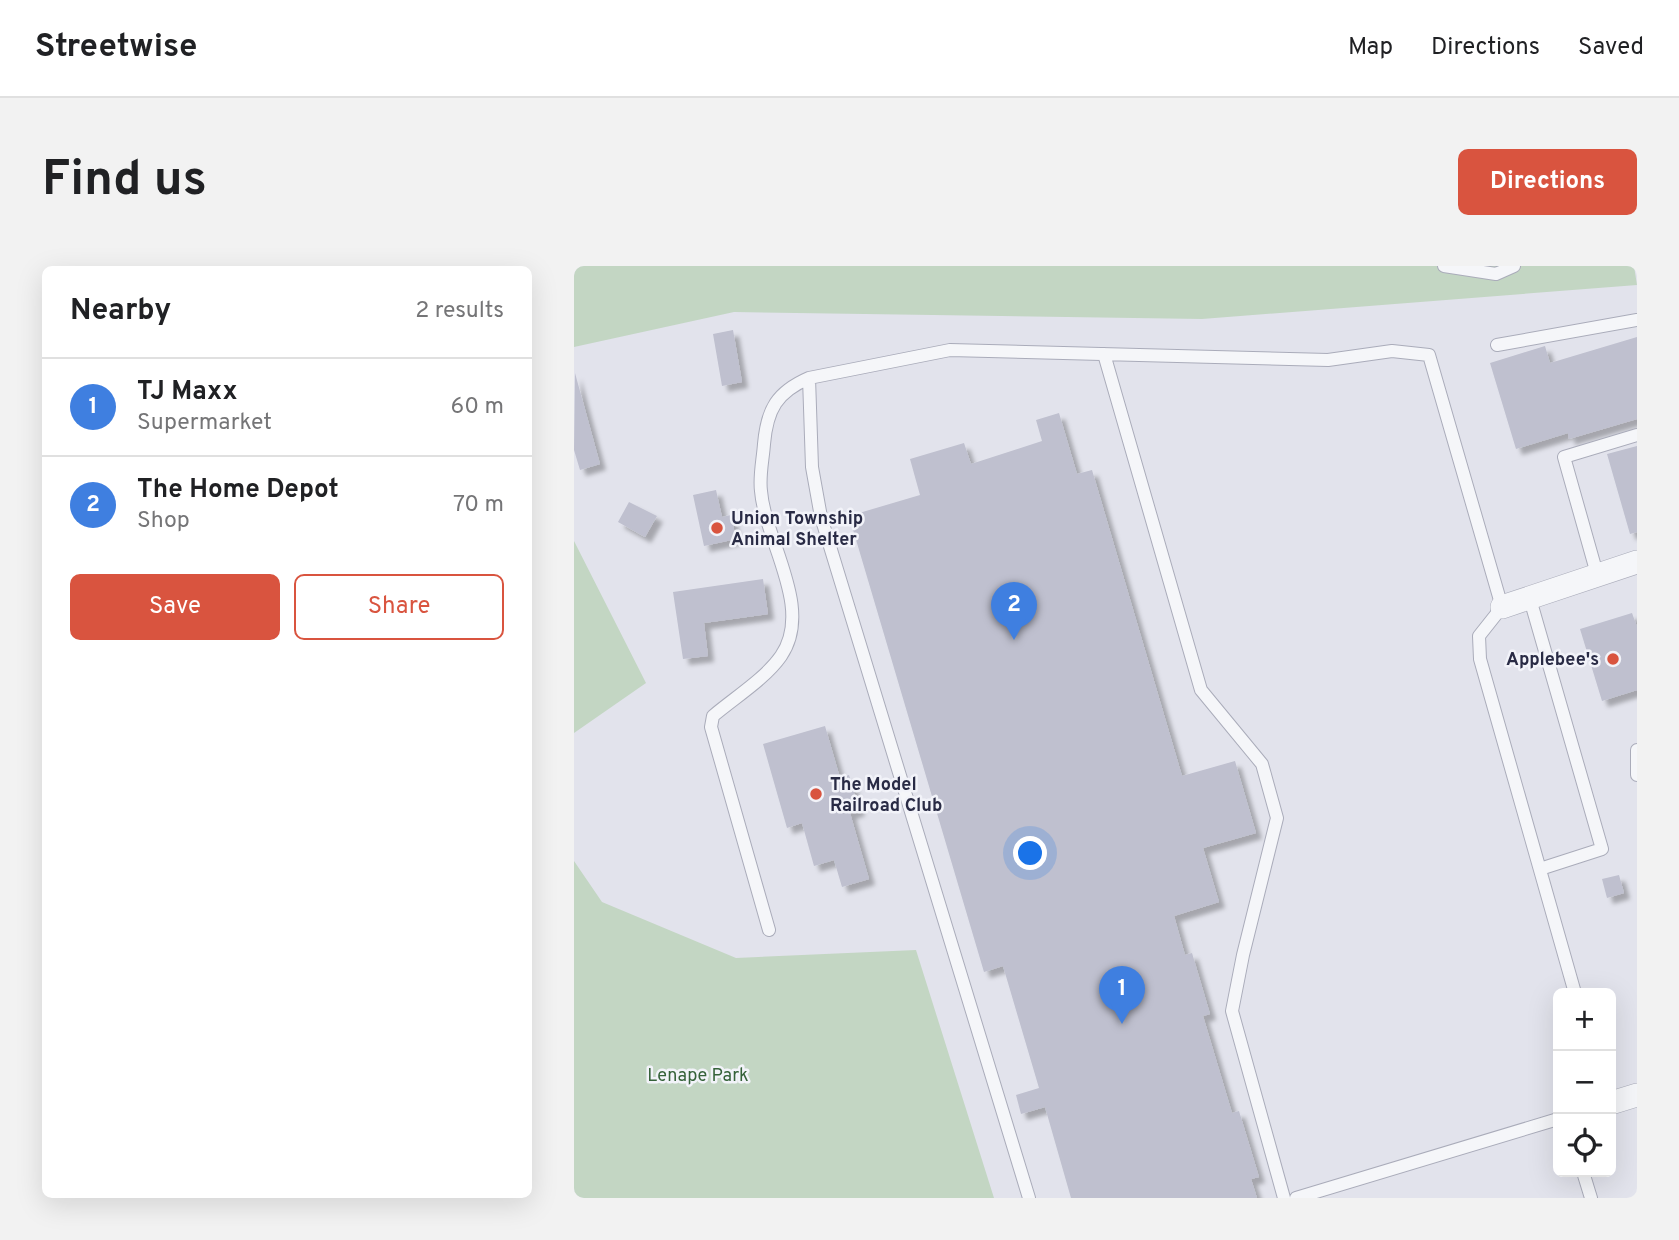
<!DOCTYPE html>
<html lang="en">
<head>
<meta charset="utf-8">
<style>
	:root { --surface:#fff; --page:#f2f2f2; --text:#202124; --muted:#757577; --line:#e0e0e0; --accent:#d9543f }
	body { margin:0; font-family:Overpass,sans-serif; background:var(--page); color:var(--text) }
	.controls { position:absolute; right:21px; bottom:21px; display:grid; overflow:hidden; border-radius:10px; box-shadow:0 7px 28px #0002 }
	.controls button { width:63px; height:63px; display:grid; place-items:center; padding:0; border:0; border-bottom:2px solid var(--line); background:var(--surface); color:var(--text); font:35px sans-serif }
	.you { position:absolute; left:457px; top:588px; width:24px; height:24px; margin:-18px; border:5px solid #fff; border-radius:50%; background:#1a73e8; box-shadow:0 0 0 10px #1a73e833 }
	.badge { display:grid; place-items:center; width:46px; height:46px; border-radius:50%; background:var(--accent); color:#fff; font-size:23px; font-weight:700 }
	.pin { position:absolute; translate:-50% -58px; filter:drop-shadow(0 2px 4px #0008) }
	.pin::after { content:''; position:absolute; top:37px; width:24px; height:21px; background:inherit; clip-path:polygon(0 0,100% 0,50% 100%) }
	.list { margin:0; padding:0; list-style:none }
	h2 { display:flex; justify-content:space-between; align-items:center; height:91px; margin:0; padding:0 28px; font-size:30px }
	h2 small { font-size:23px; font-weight:400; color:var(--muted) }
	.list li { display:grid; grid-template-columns:46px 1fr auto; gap:21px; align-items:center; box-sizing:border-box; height:98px; padding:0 28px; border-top:2px solid var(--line) }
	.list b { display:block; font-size:26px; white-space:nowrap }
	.list p { margin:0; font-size:23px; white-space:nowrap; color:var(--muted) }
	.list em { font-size:23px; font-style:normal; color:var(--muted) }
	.actions { display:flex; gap:14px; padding:21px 28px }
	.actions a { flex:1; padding:16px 0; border:2px solid var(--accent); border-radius:10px; text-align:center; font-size:24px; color:var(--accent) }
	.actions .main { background:var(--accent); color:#fff }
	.icon { flex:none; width:38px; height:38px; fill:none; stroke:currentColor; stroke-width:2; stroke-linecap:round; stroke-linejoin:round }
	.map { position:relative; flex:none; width:1063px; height:932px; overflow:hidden; border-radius:10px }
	header { display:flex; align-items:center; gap:42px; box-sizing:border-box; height:98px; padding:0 35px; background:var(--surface); border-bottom:2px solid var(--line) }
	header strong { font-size:33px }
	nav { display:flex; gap:38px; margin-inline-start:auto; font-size:24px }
	.intro { display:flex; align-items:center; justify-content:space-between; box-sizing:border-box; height:168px; padding:0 42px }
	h1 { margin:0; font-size:49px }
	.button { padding:18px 32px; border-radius:10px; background:var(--accent); color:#fff; font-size:24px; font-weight:700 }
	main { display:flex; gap:42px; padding:0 42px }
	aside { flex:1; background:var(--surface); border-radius:10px; box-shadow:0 7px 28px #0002 }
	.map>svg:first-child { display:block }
	.green { fill:#c3d6c3 }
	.building { fill:#bfc0cf; filter:url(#shadow) }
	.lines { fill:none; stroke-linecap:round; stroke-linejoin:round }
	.service-casing { stroke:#aaacba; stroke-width:14 }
	.minor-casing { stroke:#aaacba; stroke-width:24 }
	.service { stroke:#f5f6f9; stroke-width:12 }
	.minor { stroke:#f5f6f9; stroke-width:23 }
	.poi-dot { fill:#d9543f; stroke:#f2f3f9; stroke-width:2.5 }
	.labels { text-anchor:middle; stroke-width:5; stroke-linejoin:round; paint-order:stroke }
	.poi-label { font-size:18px; font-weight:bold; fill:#292b45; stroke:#f2f3f9; text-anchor:start }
	.park-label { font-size:18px; fill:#356239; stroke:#f2f3f9 }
</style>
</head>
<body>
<header>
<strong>Streetwise</strong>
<nav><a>Map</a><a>Directions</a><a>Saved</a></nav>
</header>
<div class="intro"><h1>Find us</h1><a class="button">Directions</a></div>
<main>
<aside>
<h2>Nearby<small>2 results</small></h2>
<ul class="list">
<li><span class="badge" style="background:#3f7fe0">1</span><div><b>TJ Maxx</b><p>Supermarket</p></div><em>60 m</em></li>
<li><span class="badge" style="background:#3f7fe0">2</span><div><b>The Home Depot</b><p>Shop</p></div><em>70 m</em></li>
</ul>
<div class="actions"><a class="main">Save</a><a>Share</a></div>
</aside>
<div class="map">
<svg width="1063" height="932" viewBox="0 0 1063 932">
	<defs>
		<filter id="shadow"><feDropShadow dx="6" dy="6" stdDeviation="2" flood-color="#0004"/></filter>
	</defs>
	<rect width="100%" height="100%" fill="#e2e3ec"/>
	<!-- green -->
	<path class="green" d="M0 0H1060L1063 19 628 53 160 46 0 81Z
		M0 275 72 417 0 467Z
		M0 595 28 636 162 692 342 684 420 932H0Z"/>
	<!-- building -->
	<path class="building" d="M159 64 168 116 148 120 139 68Z
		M1063 71V153L995 173 994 167 942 183 916 97 971 80 976 97Z
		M1 107 26 198 6 204 0 184Z
		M485 147 503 208 518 204 608 510 661 495 682 567 629 582 645 636 600 650 611 689 618 687 636 748 629 750 658 847 665 845 685 911 677 913 683 932H497L471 841 447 848 442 829 465 822 429 700 410 706 275 250 346 229 336 193 390 177 397 198 468 175 462 154Z
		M1063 180V266L1056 268 1033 188Z
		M142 224 148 251 157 249 162 273 130 280 119 229Z
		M55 236 83 250 71 271 44 256Z
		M189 313 194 348 130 357 134 390 109 393 99 326Z
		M1058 347 1063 361V424L1028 435 1006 363Z
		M251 460 266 512 275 509 285 544 276 547 295 613 268 621 260 594 240 600 228 557 213 562 189 478Z
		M1045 609 1050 627 1033 632 1028 613Z"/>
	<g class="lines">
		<!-- service casing -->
		<g class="service-casing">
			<path id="service" d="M870 0 922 8 940 0
				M923 79 1063 54
				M530 88 627 424 688 498 703 552 669 689 658 745 710 932
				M235 112 238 201 247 251 455 932
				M1023 308 990 191 1063 169
				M956 333 1028 583 966 603
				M1063 484V509
				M195 664 137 461 139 450C160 432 191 413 207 390 240 342 191 275 187 225 185 210 189 193 190 178 193 143 203 126 235 112L376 84 754 94 818 85 855 89 928 341 905 370 906 393 1001 727
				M1009 906 1017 932
				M722 932 984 853"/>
		</g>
		<!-- minor casing -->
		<g class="minor-casing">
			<path id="minor" d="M928 341 1063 296
				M1037 837 1063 829"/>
		</g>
		<!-- service -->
		<use href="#service" class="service"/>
		<!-- minor -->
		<use href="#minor" class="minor"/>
	</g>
	<!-- markers -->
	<g class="poi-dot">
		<circle cx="143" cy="262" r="7"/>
		<circle cx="1039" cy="393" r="7"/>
		<circle cx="242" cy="528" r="7"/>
	</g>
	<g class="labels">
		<!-- poi labels -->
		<g class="poi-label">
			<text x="157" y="258">Union Township<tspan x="157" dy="21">Animal Shelter</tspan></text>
			<text x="1025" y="399" text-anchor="end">Applebee's</text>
			<text x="256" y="524">The Model<tspan x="256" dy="21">Railroad Club</tspan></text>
		</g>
		<!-- park labels -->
		<g class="park-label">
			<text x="124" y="815">Lenape Park</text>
		</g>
	</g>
</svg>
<div class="controls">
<button>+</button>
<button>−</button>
<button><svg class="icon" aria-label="locate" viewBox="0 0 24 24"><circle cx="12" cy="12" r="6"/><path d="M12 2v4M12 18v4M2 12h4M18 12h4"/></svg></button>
</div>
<div class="you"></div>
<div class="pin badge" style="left:548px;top:758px;background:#3f7fe0">1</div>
<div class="pin badge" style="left:440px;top:374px;background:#3f7fe0">2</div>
</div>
</main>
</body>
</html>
